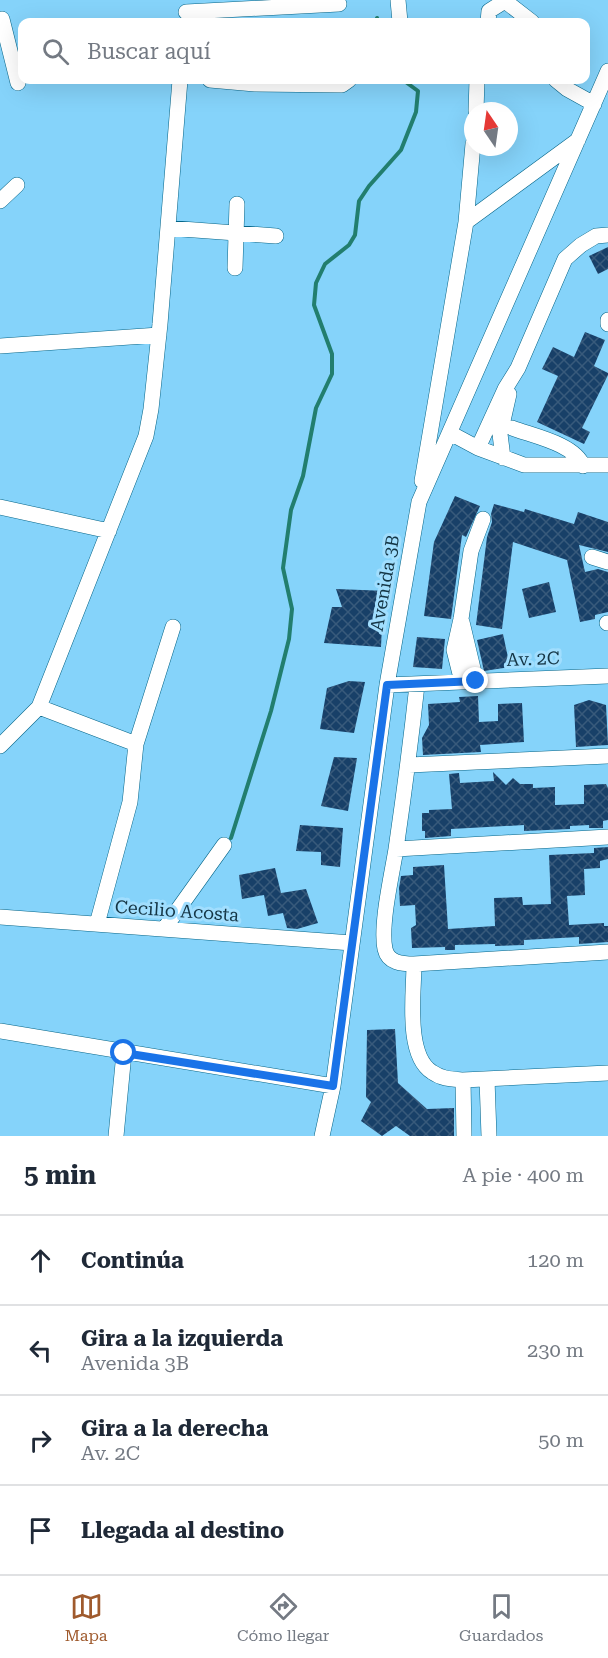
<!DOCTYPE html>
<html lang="es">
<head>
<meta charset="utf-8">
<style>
	:root { --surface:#fff; --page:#f2f2f3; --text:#1f2937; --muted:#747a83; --line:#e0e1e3; --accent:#9f5a2d }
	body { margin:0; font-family:"Roboto Serif",serif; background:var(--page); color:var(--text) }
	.compass { position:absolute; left:464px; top:102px; width:54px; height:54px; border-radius:50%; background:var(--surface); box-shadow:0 6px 24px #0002; rotate:347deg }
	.stop { position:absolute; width:18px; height:18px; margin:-14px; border:4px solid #1a73e8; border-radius:50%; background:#fff }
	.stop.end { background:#1a73e8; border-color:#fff; box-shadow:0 2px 6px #0008 }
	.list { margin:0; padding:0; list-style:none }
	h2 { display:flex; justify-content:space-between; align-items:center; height:78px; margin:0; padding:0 24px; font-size:26px }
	h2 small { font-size:20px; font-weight:400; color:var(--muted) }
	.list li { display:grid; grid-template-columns:39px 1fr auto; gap:18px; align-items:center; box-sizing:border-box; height:90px; padding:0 24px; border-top:2px solid var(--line) }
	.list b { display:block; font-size:22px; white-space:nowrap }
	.list p { margin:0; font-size:20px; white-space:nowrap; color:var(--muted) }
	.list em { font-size:20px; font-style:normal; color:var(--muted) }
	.icon { flex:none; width:33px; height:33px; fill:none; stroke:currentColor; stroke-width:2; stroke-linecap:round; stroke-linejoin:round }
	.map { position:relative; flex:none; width:608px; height:1136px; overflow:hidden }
	.search { position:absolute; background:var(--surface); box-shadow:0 6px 24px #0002; left:18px; right:18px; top:18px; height:66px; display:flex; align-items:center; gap:15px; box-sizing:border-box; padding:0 21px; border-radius:12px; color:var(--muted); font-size:22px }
	.sheet { height:438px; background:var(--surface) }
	nav { display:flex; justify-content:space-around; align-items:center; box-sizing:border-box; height:84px; border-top:2px solid var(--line); background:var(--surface); font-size:16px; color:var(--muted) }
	nav a { display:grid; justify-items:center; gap:3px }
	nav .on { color:var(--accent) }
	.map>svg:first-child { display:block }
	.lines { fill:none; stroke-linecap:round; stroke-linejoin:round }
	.stream { stroke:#227e6e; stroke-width:4 }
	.building { fill:url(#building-cross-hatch) }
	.minor-casing { stroke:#056588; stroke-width:16 }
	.minor { stroke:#fff; stroke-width:15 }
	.route { stroke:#1a73e8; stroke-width:8 }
	.labels { text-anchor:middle; stroke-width:6; stroke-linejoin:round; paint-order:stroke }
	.street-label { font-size:18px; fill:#143545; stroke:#a1defe }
</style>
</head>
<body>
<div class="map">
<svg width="608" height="1136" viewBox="0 0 608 1136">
	<defs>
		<pattern id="building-cross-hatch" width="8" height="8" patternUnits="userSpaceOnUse" patternTransform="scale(1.5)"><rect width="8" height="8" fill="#184068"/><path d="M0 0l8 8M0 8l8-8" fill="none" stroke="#385a7b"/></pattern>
	</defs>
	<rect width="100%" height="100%" fill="#85d3fa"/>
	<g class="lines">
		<!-- stream -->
		<path class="stream" d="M376 22 377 18
			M231 838 271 711 289 639 292 609 283 568 291 510 303 476 316 408 332 374V354L314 305 316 283 325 264 349 245 355 235 359 201 369 186 401 150 416 112 418 91 403 80"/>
	</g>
	<!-- building -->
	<path class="building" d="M608 247V269L598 274 589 256Z
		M585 332 605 340 594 366 608 373V375L582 428 590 432 584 444 537 422 558 376 542 369 553 347 574 357Z
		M455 496 480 506 466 537 462 535 451 619 424 616 434 542Z
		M494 504 524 512 525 509 574 524 578 512 608 522V552L579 545 585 572 598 569 608 572V612L595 615V619L580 622 567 560 513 542 502 629 476 625 487 537 492 522 491 514Z
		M549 582 556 612 529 618 522 589Z
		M336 589 388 591 382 625 381 647 324 643 332 607H342Z
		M503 634 510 667 484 671 477 640Z
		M417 637 445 639 442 669 413 667Z
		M349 681 365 682 354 733 320 729 327 688Z
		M478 696 479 722 498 721V704L522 703 524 742 480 745 481 752 423 755 422 738 429 725 428 704 460 702 459 697Z
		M589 700 606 705 608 745 576 747 574 705Z
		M334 757 357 758 348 811 321 806Z
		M493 772 506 785 513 778 520 784H533V788L555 787V805L584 804V785L606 784 608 788V820L603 821V828H589V825L570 826V829L524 831V825L451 829V836L425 838V831H422V813H429V810L452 809 449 774 459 773 460 783 494 781Z
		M300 825 343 828 340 867 321 865V852L296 851Z
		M608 847V859L600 861V868L584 869 585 895 567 896 569 925 604 923V926H608V942L579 944V937L524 940V945L495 946V944L455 945V950H445V947L412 948 411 928 416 925 415 905 400 906 399 888 401 876 413 875V867L444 865 448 929 495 926 494 898 522 897 523 905 551 904 549 855 594 853V848Z
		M275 868 281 893 306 889 318 923 297 929 287 928 283 913 268 916 264 895 242 899 239 875Z
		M395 1029 398 1083 427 1109 454 1108V1136H410L396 1126 382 1136 361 1121 371 1102 366 1097 367 1030Z"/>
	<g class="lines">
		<!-- minor casing -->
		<g class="minor-casing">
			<path id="minor" d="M398 0 400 22
				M186 12 339 4
				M2 19 18 83
				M488 22 489 11 505 1 532 22
				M210 80 255 84 342 85 349 80
				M556 80 567 89 594 104
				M476 111 477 80
				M0 201 17 185
				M466 222 473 144
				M168 228 276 236
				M235 268 237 204
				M608 320V324
				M0 346 159 335
				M512 428C533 436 575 444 583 466
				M450 433 478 448 524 465H608
				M478 448 505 389 518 368 565 259 581 245 596 236 608 235
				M503 458 500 434 509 394
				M422 481 466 222 578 140
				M0 507 109 531
				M592 557 608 562
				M462 622 476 681
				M607 623H608
				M462 682 454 650 461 619 471 551 483 519
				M387 685 608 676
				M417 685C411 740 404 794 396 849 392 874 380 925 385 949 388 963 402 964 414 964L608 952
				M39 707 136 744
				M0 746 39 707 146 436 151 409 160 324 180 80
				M409 765 608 756
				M396 849 608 837
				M0 917 352 943
				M97 924 130 802 136 744 173 627
				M164 929 224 845
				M414 964C414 992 405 1055 432 1072 442 1079 451 1079 463 1080L608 1073
				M0 1031 333 1086
				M487 1079 489 1136
				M463 1080 464 1136
				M116 1136 124 1053
				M322 1136 333 1086 387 685 419 502 608 71"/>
		</g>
		<!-- minor -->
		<use href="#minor" class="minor"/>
	</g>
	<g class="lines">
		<!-- route -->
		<path class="route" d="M124 1053 333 1086 387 685 476 681"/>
	</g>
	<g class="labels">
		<!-- street labels -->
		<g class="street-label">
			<text transform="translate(385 583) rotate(-80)" y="6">Avenida 3B</text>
			<text transform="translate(533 659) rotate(-2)" y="6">Av. 2C</text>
			<text transform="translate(177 911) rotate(4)" y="6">Cecilio Acosta</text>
		</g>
	</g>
</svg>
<svg class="compass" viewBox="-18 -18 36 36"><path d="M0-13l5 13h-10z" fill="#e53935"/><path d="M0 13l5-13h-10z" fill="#747a83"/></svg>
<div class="stop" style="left:124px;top:1053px"></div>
<div class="stop end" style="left:476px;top:681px"></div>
<div class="search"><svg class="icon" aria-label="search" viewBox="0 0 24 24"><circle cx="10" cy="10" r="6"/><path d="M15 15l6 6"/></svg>Buscar aquí</div>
</div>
<section class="sheet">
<h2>5 min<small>A pie · 400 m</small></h2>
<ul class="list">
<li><svg class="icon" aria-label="ahead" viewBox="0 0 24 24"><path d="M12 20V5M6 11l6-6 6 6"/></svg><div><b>Continúa</b></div><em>120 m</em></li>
<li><svg class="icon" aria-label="left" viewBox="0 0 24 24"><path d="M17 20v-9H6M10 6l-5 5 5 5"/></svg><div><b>Gira a la izquierda</b><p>Avenida 3B</p></div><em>230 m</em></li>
<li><svg class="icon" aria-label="right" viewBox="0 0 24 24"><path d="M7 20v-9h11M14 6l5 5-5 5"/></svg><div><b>Gira a la derecha</b><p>Av. 2C</p></div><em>50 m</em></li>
<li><svg class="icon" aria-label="arrive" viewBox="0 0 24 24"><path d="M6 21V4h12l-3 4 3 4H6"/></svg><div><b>Llegada al destino</b></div></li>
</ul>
</section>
<nav>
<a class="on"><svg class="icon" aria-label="map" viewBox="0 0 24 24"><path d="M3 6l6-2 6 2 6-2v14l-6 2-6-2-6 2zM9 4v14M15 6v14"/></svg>Mapa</a>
<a><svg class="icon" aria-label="directions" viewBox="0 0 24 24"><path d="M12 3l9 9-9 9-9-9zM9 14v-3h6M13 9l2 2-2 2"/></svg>Cómo llegar</a>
<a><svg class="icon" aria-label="saved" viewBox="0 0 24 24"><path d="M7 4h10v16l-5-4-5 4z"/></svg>Guardados</a>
</nav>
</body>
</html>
